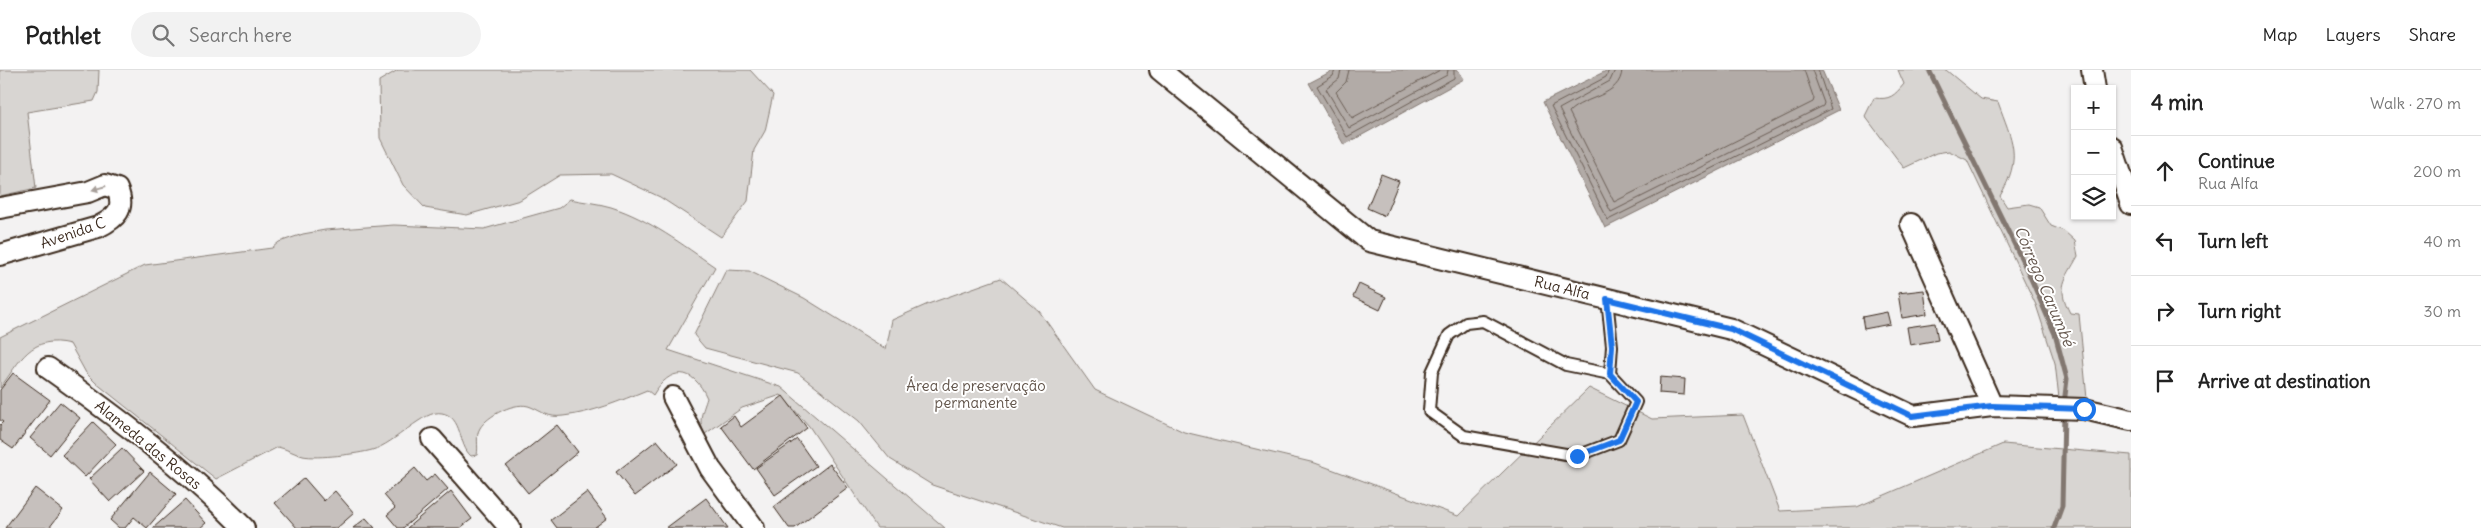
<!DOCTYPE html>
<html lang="en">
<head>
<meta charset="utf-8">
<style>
	:root { --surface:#fff; --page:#f2f2f2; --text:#222; --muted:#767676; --line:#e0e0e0 }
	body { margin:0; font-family:Delius,sans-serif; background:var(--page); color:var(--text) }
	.controls { position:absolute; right:15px; top:15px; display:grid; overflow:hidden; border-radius:0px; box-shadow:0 1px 4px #0004 }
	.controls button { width:45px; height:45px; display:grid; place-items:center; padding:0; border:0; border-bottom:1px solid var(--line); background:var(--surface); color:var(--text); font:25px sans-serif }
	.stop { position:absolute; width:15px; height:15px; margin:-11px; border:4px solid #1a73e8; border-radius:50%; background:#fff }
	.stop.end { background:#1a73e8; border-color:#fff; box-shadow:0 1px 5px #0008 }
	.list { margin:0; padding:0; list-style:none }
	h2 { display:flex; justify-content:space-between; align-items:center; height:65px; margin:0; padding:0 20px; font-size:21px }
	h2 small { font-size:16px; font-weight:400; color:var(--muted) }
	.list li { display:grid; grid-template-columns:32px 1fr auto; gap:15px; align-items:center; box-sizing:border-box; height:70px; padding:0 20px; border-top:1px solid var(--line) }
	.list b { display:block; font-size:19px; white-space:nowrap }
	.list p { margin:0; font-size:16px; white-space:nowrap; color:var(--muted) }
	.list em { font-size:16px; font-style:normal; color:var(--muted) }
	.icon { flex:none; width:28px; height:28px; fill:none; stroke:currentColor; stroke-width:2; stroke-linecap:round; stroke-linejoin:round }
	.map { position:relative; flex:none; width:2131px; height:458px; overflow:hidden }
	header { display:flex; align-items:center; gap:30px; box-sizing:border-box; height:70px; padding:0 25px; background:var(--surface); border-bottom:1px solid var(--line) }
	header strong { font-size:24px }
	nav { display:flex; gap:28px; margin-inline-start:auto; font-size:18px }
	.search { width:350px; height:45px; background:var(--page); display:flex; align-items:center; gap:12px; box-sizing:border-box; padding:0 18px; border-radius:28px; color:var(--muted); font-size:19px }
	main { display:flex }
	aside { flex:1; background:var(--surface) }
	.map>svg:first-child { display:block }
	.green { fill:#d8d5d2; stroke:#8a8078 }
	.water { fill:#b2aba7; stroke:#827770 }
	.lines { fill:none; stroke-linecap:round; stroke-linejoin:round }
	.shore { stroke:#6b5e55; stroke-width:1 }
	.stream { stroke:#827770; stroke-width:5 }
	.building { fill:#c6c0bd; stroke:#3b2a1e }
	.lane-casing { stroke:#3b2a1e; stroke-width:14 }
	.street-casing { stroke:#3b2a1e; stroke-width:24 }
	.lane { stroke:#fff; stroke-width:10 }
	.street { stroke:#fff; stroke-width:20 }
	.oneway { fill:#a79f9a }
	.route { stroke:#1a73e8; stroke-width:6 }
	.labels { text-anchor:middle; stroke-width:4; stroke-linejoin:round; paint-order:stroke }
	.street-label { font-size:15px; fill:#3b2a1e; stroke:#fff }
	.park-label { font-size:15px; fill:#62554b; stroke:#fff }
	.water-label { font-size:16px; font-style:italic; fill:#65574e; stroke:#fff }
</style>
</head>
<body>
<header>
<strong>Pathlet</strong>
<div class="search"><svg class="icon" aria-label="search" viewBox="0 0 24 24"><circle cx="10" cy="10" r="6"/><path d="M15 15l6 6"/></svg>Search here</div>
<nav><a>Map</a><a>Layers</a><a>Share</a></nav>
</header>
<main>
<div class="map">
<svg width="2131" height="458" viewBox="0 0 2131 458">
	<rect width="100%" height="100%" fill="#f3f2f2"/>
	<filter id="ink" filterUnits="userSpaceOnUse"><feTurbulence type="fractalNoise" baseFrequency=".02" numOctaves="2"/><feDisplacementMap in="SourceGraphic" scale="10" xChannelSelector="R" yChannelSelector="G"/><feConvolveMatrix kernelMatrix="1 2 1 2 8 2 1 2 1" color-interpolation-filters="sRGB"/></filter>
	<g filter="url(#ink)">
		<!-- green -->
		<path class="green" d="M0 0H99L98 22 94 31 27 42 36 118 0 126Z
			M398 0H750L773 25 765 61 754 80 748 131 721 167 660 127 611 104 560 105 520 130 467 145 425 138 403 115 380 68 379 11Z
			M1898 0H1946L1981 29 1998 32C2012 71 2023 87 2000 126L2007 137 2029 134 2039 137 2051 156 2064 161 2075 171 2078 186C2065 210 2056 216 2070 243L2079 244 2087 329 2059 328 2055 293 2036 235 1967 90 1949 81 1936 83 1904 98 1865 46 1874 28C1890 30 1894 26 1904 14Z
			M570 129C583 132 598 133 611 137 649 149 683 175 715 197L668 280 781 317 945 458H877L809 356 781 325 742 338 705 364C697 351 703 341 707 328 693 296 670 296 653 325L647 320C620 331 592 343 563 346 548 348 543 342 531 337 516 330 487 346 480 358 475 366 479 376 477 385L471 386C458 375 463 347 442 343 424 339 395 374 372 380 358 384 317 389 303 386 295 384 287 379 278 377L216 409 96 313 86 303 70 274C31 264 20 291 0 318V267L145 195 272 178 279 172 303 164 325 160 394 155 484 159 559 138Z
			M726 200 749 201 804 228 886 279 892 250 928 234 1001 208 1039 241 1095 320 1184 362 1315 393 1458 446 1589 318 1652 349 1743 345 1780 441 1857 437 2003 374 2131 385V458H1062L932 415 890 389 859 351 798 303 705 278 694 265Z"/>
		<!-- water -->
		<path class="water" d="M1334 0H1458L1464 9 1344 75 1309 13Z
			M1608 0H1822L1839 40 1605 158 1543 32Z"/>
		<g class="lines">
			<!-- shore -->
			<path class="shore" d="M1335 0 1333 6 1317 16 1347 67 1454 8V0
				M1341 0 1339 9 1326 19 1349 58 1447 5 1448 0
				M1349 0 1346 12 1336 22 1352 48 1440 0
				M1609 0 1606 7 1551 36 1608 150 1831 39 1818 0
				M1615 0 1610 11 1559 39 1611 142 1823 36 1824 33 1812 0
				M1622 0C1621 27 1584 26 1569 42L1614 132 1813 32 1814 29 1804 0"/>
			<!-- stream -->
			<path class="stream" d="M1929 0 2029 204 2055 264 2067 309 2064 334
				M2054 458 2062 436 2064 343"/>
		</g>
		<!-- building -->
		<path class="building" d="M1381 104 1399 111 1385 146 1367 138Z
			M1359 214 1386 227 1380 240 1353 227Z
			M1924 220 1927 244 1902 248 1898 223Z
			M1887 242 1890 254 1864 259 1862 247Z
			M1935 253 1938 270 1910 275 1907 257Z
			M13 303 50 330 13 379 0 370V355L3 352 0 350V320Z
			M1660 307 1685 309 1684 325 1659 323Z
			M783 326 807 358 753 399 721 356 734 346 741 357Z
			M60 332 80 348 50 385 30 368Z
			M93 352 116 374 85 407 62 385Z
			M557 355 578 382 528 423 506 396Z
			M797 369 816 396 775 425 756 398Z
			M657 370 677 394 635 426 616 402Z
			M122 378 144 401 110 432 89 409Z
			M830 394 848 418 795 458H789L774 437Z
			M415 398 426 411 435 404 448 419 403 458H398L387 445 395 438 384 425Z
			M150 402 176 424 147 458 134 447 125 458H119L110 450Z
			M304 408 324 431 335 421 354 443 337 458H297L275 433Z
			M35 418 63 440 49 458H5Z
			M451 421 472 449 460 458H407Z
			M587 422 607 448 594 458H557L551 450Z
			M706 428 728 458H666Z
			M185 430 206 453 200 458H153Z
			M366 448 375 458H353Z"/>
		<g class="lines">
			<!-- lane casing -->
			<g class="lane-casing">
				<path id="lane" d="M1607 229 1612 276 1610 304 1566 295 1483 251 1466 253 1449 265 1432 302 1429 341 1464 366 1577 386 1619 370 1636 332 1610 304"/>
			</g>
			<!-- street casing -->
			<g class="street-casing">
				<path id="street" d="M1160 0 1369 171 1731 259 1913 346 1992 336 2084 339 2131 350
					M2092 0 2095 19
					M2112 77 2131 134
					M0 138 88 122 105 115 117 119C126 139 116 148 98 157L0 185
					M1911 154 1992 336
					M48 298C117 347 185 398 244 458
					M673 327 710 398 754 458
					M432 369 510 458"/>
			</g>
			<!-- lane -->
			<use href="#lane" class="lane"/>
			<!-- street -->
			<use href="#street" class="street"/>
		</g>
		<!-- one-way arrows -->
		<defs><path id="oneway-solid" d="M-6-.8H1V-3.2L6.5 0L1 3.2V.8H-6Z" transform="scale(1.25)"/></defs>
		<use class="oneway" href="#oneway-solid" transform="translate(99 118) rotate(164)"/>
	</g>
	<g class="lines" filter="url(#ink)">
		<!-- route -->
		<path class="route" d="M1577 386 1619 370 1636 332 1610 304 1612 276 1607 229 1731 259 1912 346 1992 336 2084 339"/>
	</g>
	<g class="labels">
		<!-- street labels -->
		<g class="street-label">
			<text transform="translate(73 163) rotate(-19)" y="5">Avenida C</text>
			<text transform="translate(1562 218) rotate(14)" y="5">Rua Alfa</text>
			<text transform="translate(148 375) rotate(39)" y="5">Alameda das Rosas</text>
		</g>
		<!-- park labels -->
		<g class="park-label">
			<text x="976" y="321">Área de preservação<tspan x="976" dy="17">permanente</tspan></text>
		</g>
		<!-- water labels -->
		<g class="water-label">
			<text transform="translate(2045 216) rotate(67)" y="6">Córrego Carumbé</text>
		</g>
	</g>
</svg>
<div class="controls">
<button>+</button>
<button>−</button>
<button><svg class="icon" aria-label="layers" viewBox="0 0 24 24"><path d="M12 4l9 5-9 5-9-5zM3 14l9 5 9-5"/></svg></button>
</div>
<div class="stop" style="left:2084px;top:339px"></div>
<div class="stop end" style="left:1577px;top:386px"></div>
</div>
<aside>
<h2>4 min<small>Walk · 270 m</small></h2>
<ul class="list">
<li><svg class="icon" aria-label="ahead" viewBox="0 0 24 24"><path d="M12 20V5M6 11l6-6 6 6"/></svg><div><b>Continue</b><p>Rua Alfa</p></div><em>200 m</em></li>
<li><svg class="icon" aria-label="left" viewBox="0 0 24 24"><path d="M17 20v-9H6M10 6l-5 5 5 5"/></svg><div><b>Turn left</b></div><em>40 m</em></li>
<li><svg class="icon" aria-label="right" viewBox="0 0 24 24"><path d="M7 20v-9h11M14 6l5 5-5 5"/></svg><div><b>Turn right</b></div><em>30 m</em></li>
<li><svg class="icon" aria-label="arrive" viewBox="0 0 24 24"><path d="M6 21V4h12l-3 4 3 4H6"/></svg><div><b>Arrive at destination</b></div></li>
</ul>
</aside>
</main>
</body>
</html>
